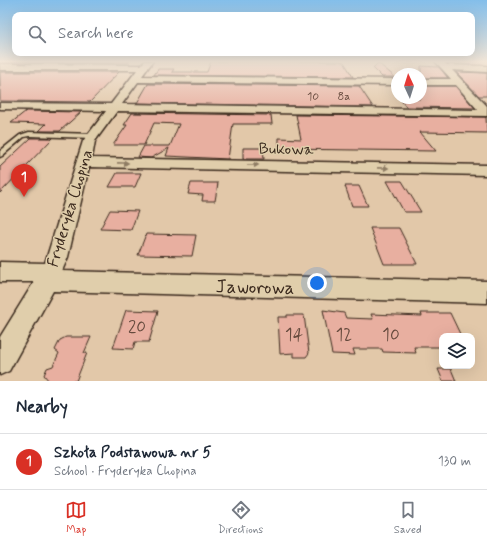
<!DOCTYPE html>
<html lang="en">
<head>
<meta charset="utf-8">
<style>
	:root { --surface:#fff; --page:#f6f6f7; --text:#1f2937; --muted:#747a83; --line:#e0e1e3; --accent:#d93025 }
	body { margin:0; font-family:Mynerve,sans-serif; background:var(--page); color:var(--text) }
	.controls { position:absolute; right:12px; bottom:12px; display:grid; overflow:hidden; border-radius:8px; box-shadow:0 4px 16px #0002 }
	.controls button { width:36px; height:36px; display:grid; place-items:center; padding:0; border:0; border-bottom:1px solid var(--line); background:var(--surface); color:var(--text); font:20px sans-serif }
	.compass { position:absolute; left:391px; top:68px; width:36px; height:36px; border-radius:50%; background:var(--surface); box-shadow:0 4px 16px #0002; rotate:356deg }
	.you { position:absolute; left:317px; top:283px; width:14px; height:14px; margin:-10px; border:3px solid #fff; border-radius:50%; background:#1a73e8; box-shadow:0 0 0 6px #1a73e833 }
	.badge { display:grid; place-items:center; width:26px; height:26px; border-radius:50%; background:var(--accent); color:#fff; font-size:13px; font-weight:700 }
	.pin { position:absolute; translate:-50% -33px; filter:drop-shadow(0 1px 2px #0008) }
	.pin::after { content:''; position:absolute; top:21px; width:14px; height:12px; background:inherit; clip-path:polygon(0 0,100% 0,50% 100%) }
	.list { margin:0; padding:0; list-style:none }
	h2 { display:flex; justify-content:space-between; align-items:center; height:52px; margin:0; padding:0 16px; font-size:17px }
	h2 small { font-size:13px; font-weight:400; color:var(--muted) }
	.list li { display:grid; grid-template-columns:26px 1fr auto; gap:12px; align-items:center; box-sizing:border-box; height:56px; padding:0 16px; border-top:1px solid var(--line) }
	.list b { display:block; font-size:15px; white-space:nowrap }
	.list p { margin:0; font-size:13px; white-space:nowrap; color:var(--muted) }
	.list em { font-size:13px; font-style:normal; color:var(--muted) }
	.icon { flex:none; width:22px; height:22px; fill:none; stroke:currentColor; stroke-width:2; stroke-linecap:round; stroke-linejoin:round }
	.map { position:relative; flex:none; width:487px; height:381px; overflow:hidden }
	.search { position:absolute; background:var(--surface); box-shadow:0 4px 16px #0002; left:12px; right:12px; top:12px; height:44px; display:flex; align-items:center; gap:10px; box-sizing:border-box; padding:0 14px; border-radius:8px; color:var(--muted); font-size:15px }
	.sheet { height:108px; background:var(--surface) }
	nav { display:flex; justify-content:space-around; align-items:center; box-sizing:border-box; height:56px; border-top:1px solid var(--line); background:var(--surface); font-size:11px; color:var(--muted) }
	nav a { display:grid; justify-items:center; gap:2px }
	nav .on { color:var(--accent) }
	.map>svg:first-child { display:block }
	.building { fill:#e8afa0; stroke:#3b2a1e }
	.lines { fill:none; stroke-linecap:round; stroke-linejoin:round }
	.lane-casing { stroke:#3b2a1e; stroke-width:3 }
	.street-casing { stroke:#3b2a1e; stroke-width:3 }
	.lane { fill:#e0ceab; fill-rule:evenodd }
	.street { fill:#e0ceab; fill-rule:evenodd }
	.oneway { fill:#8e7c64 }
	.labels { text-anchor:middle; stroke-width:3; stroke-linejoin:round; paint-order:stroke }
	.far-number-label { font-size:12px; fill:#664b3e }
	.street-label { font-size:16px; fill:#3b2a1e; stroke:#e0ceab }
	.near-number-label { font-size:17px; fill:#664b3e }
	.near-street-label { font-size:19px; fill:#3b2a1e; stroke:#e0ceab }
</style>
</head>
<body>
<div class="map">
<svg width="487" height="381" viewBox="0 0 487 381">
	<rect width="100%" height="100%" fill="#e2c8a9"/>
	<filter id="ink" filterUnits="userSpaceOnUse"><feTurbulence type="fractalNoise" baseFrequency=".025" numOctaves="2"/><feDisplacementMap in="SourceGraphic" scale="8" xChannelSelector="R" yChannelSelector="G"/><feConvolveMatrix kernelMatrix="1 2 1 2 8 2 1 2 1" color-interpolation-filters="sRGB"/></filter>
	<g filter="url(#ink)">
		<!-- building -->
		<path class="building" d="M0 61H130L127 63 0 62Z
			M211 61H339L344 62 353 77 154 75 158 69H174L172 72H207Z
			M378 63 395 77H382L373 68Z
			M421 66 439 67 448 78H421Z
			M0 72H119L90 102 0 101Z
			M456 72 487 73V96H479Z
			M148 84 359 86 373 107 137 103Z
			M421 86H455L475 108 406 107 399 98 421 99Z
			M26 111 81 112 60 131H39L46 124 11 123Z
			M132 113 271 115 272 124H233L228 159 166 156 169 148 151 158 138 157 144 146H170L179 124 154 123 144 145H113L127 125H124Z
			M296 115 486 117 487 133 420 132 436 151 279 149V138L301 139Z
			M31 138H53L0 193V167Z
			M243 148H263L264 159H243Z
			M117 173H141L135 187H109Z
			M387 181H402L421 212H404Z
			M191 183H218L215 201H202L203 195 188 194Z
			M345 186H359L368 206H352Z
			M110 210 138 211 131 230 100 229Z
			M370 228H399L417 264H384Z
			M146 234 196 235 192 256 138 255Z
			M126 310 158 311 149 342H135L133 349 113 348Z
			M323 310 344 313 346 318 373 319 371 314 422 316 421 313H450L461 336H442V347H414L416 353 383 352 382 349H353L355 355 332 354Z
			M287 315H304L309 353 306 357H294V353L280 354 278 317H287Z
			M66 337H91L84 353H87L76 381H49L44 375 47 368 53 366 59 353 55 350 60 340Z
			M438 369H451L456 381H443Z"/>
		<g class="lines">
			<!-- lane casing -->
			<g class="lane-casing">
				<path id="lane" d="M29 132 93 134 96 136 93 138 29 136 24 137 2 156 0 157V151L20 135Z"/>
			</g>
			<!-- street casing -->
			<g class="street-casing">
				<path id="street" d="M145 61H153L142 76 397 79V85L138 82 122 104 478 110 456 85H421V79H451L435 61H443L447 65 487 66V72L452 70 487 106V116L117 111 95 141 92 158 487 165V175L89 167 68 257 62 271 487 281V303L53 291 9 371 0 375V337L34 282H0V262L45 263 83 141 106 111 0 109V103L111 104 137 70H0V64L141 65Z"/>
			</g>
			<!-- lane -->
			<use href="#lane" class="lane"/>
			<!-- street -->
			<use href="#street" class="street"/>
		</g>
		<!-- one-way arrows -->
		<defs><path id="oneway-solid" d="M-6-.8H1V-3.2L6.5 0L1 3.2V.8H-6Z"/></defs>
		<g class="oneway">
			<use href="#oneway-solid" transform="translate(123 163) rotate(1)"/>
			<use href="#oneway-solid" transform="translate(253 165) rotate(1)"/>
			<use href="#oneway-solid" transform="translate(383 168) rotate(1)"/>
		</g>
	</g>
	<!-- sky -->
	<linearGradient id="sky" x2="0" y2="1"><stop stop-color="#83beea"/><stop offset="0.54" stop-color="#f2e6d8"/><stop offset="1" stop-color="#f2e6d8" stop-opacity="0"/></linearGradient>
	<rect width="487" height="114" fill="url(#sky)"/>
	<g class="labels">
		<!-- far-number labels -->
		<g class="far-number-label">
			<text x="313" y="100">10</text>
			<text x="344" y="100">8a</text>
		</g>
		<!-- street labels -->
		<g class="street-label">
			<text transform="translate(286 148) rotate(1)" y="6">Bukowa</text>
			<text transform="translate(69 208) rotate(-73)" y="6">Fryderyka Chopina</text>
		</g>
		<!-- near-number labels -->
		<g class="near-number-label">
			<text x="137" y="332">20</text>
			<text x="294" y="340">14</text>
			<text x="344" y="340">12</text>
			<text x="391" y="340">10</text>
		</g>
		<!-- near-street labels -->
		<g class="near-street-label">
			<text transform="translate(255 286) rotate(1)" y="7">Jaworowa</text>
		</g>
	</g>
</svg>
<div class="controls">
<button><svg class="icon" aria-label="layers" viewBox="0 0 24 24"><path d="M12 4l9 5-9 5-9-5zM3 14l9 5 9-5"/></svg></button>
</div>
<svg class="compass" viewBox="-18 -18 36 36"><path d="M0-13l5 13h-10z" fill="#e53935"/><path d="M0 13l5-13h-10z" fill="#747a83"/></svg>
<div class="you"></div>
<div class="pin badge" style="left:24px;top:197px">1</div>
<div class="search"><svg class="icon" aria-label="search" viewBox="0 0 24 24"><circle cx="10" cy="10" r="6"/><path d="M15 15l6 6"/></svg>Search here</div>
</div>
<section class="sheet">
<h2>Nearby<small></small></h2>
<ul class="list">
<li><span class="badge">1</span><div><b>Szkoła Podstawowa nr 5</b><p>School · Fryderyka Chopina</p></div><em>130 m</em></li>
</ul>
</section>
<nav>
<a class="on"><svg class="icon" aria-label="map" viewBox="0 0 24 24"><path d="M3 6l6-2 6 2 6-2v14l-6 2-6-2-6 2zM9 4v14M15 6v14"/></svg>Map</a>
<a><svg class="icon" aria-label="directions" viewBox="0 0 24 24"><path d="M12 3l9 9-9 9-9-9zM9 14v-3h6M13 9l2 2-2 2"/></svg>Directions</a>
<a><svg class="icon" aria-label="saved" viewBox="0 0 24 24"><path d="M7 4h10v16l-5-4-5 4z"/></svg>Saved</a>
</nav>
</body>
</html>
